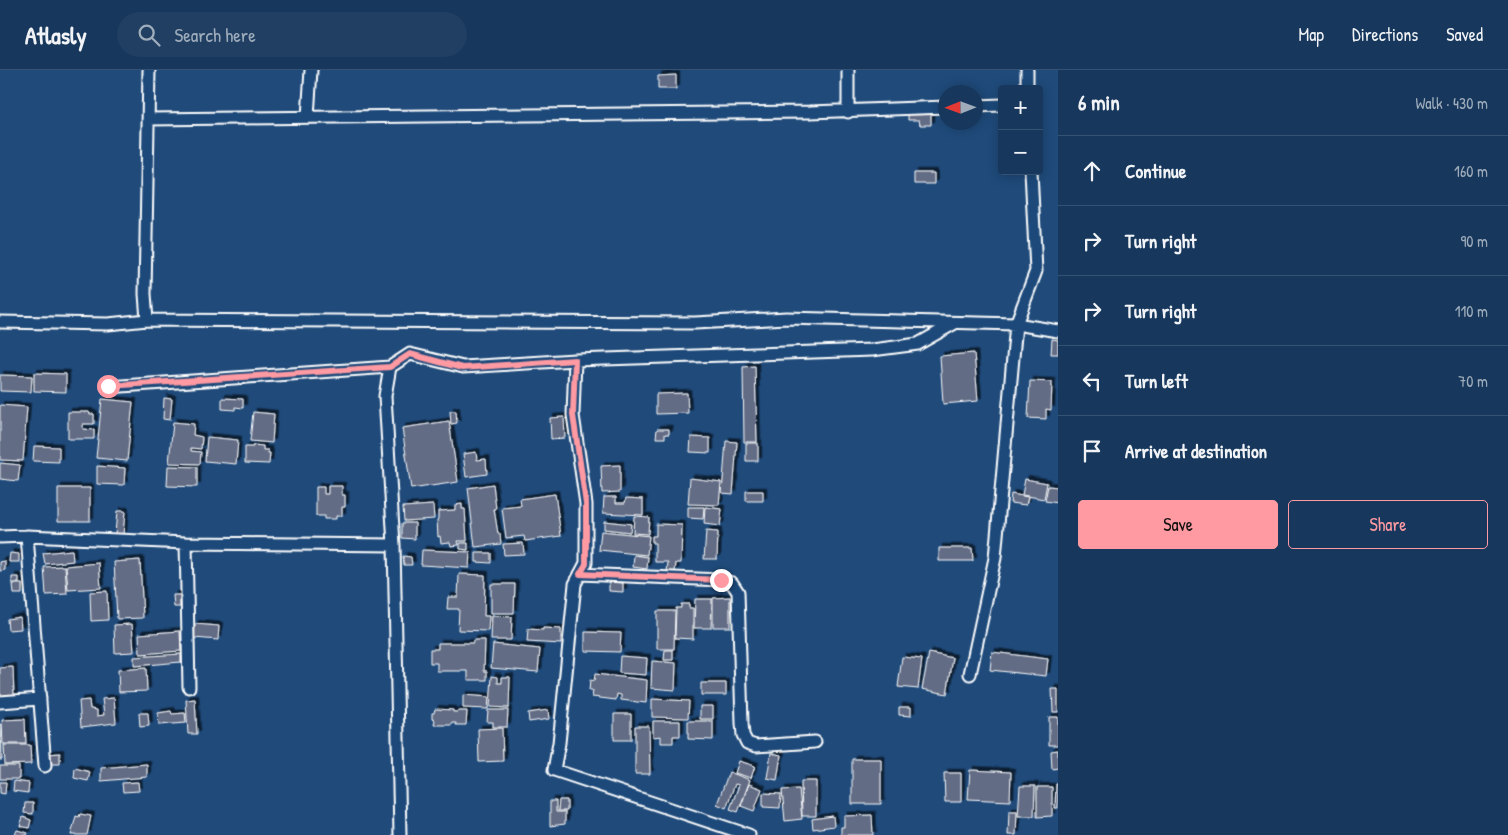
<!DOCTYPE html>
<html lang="en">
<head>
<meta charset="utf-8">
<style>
	:root { --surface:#17385c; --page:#203f62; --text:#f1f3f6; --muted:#9eacbb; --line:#365272; --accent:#ff9aa2 }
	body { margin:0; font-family:"Patrick Hand",sans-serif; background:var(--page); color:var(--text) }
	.controls { position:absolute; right:15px; top:15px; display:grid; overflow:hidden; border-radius:5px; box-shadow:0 2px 12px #0003 }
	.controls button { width:45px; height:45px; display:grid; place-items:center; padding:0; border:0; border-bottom:1px solid var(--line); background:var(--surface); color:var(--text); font:25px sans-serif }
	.compass { position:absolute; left:938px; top:15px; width:45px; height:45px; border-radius:50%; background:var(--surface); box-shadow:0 2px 12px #0003; rotate:269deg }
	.stop { position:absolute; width:15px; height:15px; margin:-11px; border:4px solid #ff9aa2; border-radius:50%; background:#fff }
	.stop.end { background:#ff9aa2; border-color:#fff; box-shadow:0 1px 5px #0008 }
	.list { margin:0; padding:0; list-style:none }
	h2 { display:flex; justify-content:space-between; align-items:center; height:65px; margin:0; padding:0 20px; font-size:21px }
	h2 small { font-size:16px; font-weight:400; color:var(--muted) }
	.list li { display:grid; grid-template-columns:32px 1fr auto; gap:15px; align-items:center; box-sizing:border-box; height:70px; padding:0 20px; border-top:1px solid var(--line) }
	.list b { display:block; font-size:19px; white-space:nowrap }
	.list em { font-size:16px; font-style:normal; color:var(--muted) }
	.actions { display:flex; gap:10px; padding:15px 20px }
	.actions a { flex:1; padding:11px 0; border:1px solid var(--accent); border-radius:5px; text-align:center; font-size:18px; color:var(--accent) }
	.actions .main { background:var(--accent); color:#111 }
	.icon { flex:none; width:28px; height:28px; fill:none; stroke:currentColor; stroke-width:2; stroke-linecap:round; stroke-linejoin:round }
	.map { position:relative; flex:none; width:1058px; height:765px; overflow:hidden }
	header { display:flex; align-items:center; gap:30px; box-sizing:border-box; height:70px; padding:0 25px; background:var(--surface); border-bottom:1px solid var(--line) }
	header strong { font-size:24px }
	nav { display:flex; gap:28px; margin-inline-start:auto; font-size:18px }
	.search { width:350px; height:45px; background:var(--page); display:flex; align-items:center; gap:12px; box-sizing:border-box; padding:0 18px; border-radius:28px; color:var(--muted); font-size:19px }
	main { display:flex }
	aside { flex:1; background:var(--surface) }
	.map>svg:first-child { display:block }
	.building { fill:#636c85; stroke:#fff; filter:url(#shadow) }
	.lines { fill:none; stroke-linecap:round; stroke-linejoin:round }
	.minor-casing { stroke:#fff; stroke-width:15 }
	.minor { stroke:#1f4a7a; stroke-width:11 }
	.route { stroke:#ff9aa2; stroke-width:6 }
</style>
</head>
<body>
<header>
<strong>Atlasly</strong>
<div class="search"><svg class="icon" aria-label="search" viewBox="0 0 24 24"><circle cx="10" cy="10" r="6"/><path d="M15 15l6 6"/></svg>Search here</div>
<nav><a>Map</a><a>Directions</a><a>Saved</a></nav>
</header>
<main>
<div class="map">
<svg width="1058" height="765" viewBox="0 0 1058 765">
	<defs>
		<filter id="shadow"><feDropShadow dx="3.5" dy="-3.5" stdDeviation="0" flood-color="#0009"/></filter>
	</defs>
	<rect width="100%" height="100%" fill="#1f4a7a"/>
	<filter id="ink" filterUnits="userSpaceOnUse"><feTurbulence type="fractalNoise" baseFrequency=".02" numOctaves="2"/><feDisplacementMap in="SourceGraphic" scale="10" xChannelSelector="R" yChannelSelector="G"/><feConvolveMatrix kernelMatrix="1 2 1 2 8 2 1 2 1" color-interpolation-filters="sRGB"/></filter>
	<g filter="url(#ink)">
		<!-- building -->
		<path class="building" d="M676 5V19H658V6Z
			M931 42V55H920L919 50H908V43Z
			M914 103H934V114H914Z
			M1052 269 1058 270V284H1051Z
			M974 283 978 331 943 334 940 286Z
			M755 296 757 372H744L743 297Z
			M34 303 66 304V322L34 321Z
			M0 305 32 306 31 322 0 321Z
			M1030 311 1052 312 1051 340 1046 339V349L1028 348Z
			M687 323 688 343 656 344V324Z
			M164 328 172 329 170 350 163 349Z
			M222 328 243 329V338L235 337V340L222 339Z
			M102 329 133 332 127 391 96 388Z
			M0 335 27 337 23 391 0 390Z
			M450 341H456L457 353 451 354Z
			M68 342H89L90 344H94V354H83V359L94 360V369H68Z
			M253 342 274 344 272 373 250 371Z
			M564 347 565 368 551 369 550 348Z
			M449 351 458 412 411 419 402 358Z
			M173 352 194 354 193 365 202 367 201 379 191 378V381L201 382 200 394 169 393Z
			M657 359H669V364H665V368H656Z
			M207 367 238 370 236 394 205 391Z
			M691 367 710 368V383L690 382Z
			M726 371 737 372 733 424 722 423Z
			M746 373H758V391H746Z
			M253 375 263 376V380H268V383H270L269 394 245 393V377H253Z
			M34 376 59 377V392L33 391Z
			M476 382 477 390 486 389 487 404 466 407 463 384Z
			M0 393 20 395 18 411 0 409Z
			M620 395V422L602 423 601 396Z
			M97 396 125 398 124 415 97 414Z
			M168 396 197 397V417L167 416Z
			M690 408 721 412 719 435 688 434Z
			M1025 409 1047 413 1044 429 1022 425Z
			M493 414 496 439H494L498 464H500L501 474 475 477 468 418Z
			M328 416H342V425H345V437H342V446H336V449H324V446H316V417H324V424H328Z
			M1048 416 1058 417V433L1045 431Z
			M58 418H90V451H58Z
			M746 421H763V431H746Z
			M555 424 561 466 525 471 524 466 506 468 502 438 521 436 520 429Z
			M1011 424 1028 427 1026 435 1010 433Z
			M604 427H616V433H625L626 428 643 429V445L603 443Z
			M462 434V439H465L467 471H458L459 475 451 476 450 472 441 473 440 466 438 467 437 450 438 449V441L455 440V435Z
			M433 435 434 449 404 451 403 437Z
			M688 437H704L703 449 688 448Z
			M705 437 722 439 720 456 704 454Z
			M117 441H125L123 465 115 464Z
			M634 446 649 447 648 464 633 463Z
			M604 451 631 454 630 462 604 459Z
			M402 453H415V469L402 468Z
			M656 454 682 455 681 493H676L675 502H667L668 492H655V473H652V466H656Z
			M601 461 649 466 647 485 599 480Z
			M706 461 718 462 717 489H704Z
			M460 473H468V480L460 479Z
			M523 473 524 484 504 485 503 474Z
			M939 478H972L973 491H939Z
			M72 480 73 491 45 494 43 483Z
			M422 480 470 482 469 498 421 495Z
			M10 483 19 484V492H9Z
			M476 483H491V493L476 492Z
			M634 485 648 487 647 499 633 497Z
			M403 486 411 487 412 495H404Z
			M140 490 143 548 117 549 114 492Z
			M5 491V500L0 501V492Z
			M99 493 101 518 68 520 66 496Z
			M65 496 67 524 46 525 44 497Z
			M459 504 485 505 484 546H489L488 561 458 560 459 539H447L448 527H458Z
			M12 507H19V513H12Z
			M609 512 623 513V522L609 521Z
			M13 514H22V524H14Z
			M491 514H515L514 543H491Z
			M107 521 108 550 91 551 90 522Z
			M173 525H180V537H174Z
			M730 527V557H713V528Z
			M695 529H712L711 558H694Z
			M681 534H689V538H693V569L675 568 676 538H681Z
			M657 541H675L674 579H657Z
			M492 546 512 547 511 570H491Z
			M20 547 21 559 8 560 7 549Z
			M132 554 134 582 115 583 114 555Z
			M195 554 219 556 218 570 194 568Z
			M543 558 561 559V574L527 572 528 559 543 560Z
			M180 561 181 581 140 584 139 564Z
			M585 562 621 563 620 582 585 581Z
			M473 570H485L484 601H487V610H468V601H437V593H430V579H438V573H473Z
			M493 574 540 579 538 602 491 598Z
			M665 580H673V590H664Z
			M992 582 1048 589 1046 606 990 600Z
			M929 583 953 588 947 624 922 619Z
			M181 584V592L134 596V587Z
			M620 586 647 588 646 605 619 603Z
			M902 587 922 589 918 619 898 617Z
			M652 591 676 593 675 620 651 618Z
			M13 597 14 627H0V598Z
			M146 598 147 621 119 622 118 600Z
			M595 604 647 610 646 633 621 630V625L617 624 616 630 592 627 593 621H589L590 610 594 611Z
			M492 606 498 607V613H502V607H510L509 638 490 637Z
			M701 613H726V625H701Z
			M1052 619H1058V642H1053Z
			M463 625 489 627 488 639 463 638Z
			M114 628 116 653 81 657 79 631 89 630 90 639 97 640V646L104 645 102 629Z
			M195 629 197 664H188L186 630Z
			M652 629 689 631 688 648 652 647Z
			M700 636H713V649H700Z
			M899 637H911V646L899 645Z
			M435 639 453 640V642H457V641H467L466 655H456V653H452V655H434L435 650 432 649V643H434Z
			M488 640H508L507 657H493V652H487Z
			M548 640 549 649 529 652 528 643Z
			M171 641 172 644 185 643 186 653 159 655 158 643Z
			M139 643H148L149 656 140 657Z
			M614 644H631V670H614Z
			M1049 647H1058V675H1049Z
			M25 649 26 674H3L2 650Z
			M653 651H680V666H673V673H661V666L653 667Z
			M688 651H713V670L688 669Z
			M0 654H1L2 690H0Z
			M635 656H649L650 704H635Z
			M502 658 503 691 479 692 478 659Z
			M4 675H30L31 694 5 695Z
			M1058 680V698L1052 699 1051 681Z
			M60 683V694H49L48 684Z
			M771 683 781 685 777 710 767 708Z
			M852 689H881V734H852Z
			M739 691 755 696 751 708 735 703Z
			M147 694V707L101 711V698Z
			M0 696H19V709H0Z
			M75 698 90 702 88 711 74 708Z
			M970 700 1011 702 1010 731 968 729Z
			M729 702 750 710 738 742 730 739 739 715 735 714 726 738 717 734Z
			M944 703H961V732H945Z
			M14 711 29 713 28 723 13 721Z
			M801 711H816V746H802Z
			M0 712H6L5 724 0 723Z
			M138 712 139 721 123 722 122 713Z
			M749 714 762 719 754 741 741 736Z
			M1056 714H1058V738H1055Z
			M1020 716H1035L1034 746H1018Z
			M1037 717H1052V746L1037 747Z
			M799 719 802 749 785 751 782 720Z
			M763 723 781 724 780 738 763 737Z
			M559 730H567V741H558Z
			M550 731H556V742H565V754L550 756Z
			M25 733H33V744L24 743Z
			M1009 741H1017L1016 765H1008Z
			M80 744 91 746 87 765H71L76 746 79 747Z
			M872 745 873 765H841V757H844V746Z
			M833 746 834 756 813 759 812 749Z
			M23 747 31 750 29 758 20 756Z
			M17 760 28 763 27 765H15Z"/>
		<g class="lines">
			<!-- minor casing -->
			<g class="minor-casing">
				<path id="minor" d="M1027 0V19
					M976 36 1002 35
					M848 42V0
					M308 47 311 0
					M148 49 810 42 946 37
					M1031 101 1036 201 1016 254 1058 261
					M147 250 145 224 149 0
					M0 252 108 254 147 250 695 253 786 248 1016 254 995 488 970 604
					M575 290 573 345 586 434V493L575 514 559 673 554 700 749 765
					M390 297 385 326 394 475 400 765
					M108 317 390 297 410 284 463 297 575 290 872 280 918 274 955 253
					M27 466 45 696
					M0 467 27 466 186 473 394 475
					M186 473 189 617
					M580 504 721 510 732 513 738 522 742 653 743 665 747 673 756 676 815 672
					M0 632 40 629"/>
			</g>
			<!-- minor -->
			<use href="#minor" class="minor"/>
		</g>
	</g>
	<g class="lines" filter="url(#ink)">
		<!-- route -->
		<path class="route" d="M108 316 390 297 410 284 462 298 575 290 573 345 586 434V494L580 504 721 510"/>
	</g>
</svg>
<div class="controls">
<button>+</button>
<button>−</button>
</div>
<svg class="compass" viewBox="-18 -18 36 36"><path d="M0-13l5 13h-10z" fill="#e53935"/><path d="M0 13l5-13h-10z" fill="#9eacbb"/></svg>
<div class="stop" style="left:108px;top:316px"></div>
<div class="stop end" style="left:721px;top:510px"></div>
</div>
<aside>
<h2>6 min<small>Walk · 430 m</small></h2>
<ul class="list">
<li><svg class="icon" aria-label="ahead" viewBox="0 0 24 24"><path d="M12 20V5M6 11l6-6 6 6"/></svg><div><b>Continue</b></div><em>160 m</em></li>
<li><svg class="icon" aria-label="right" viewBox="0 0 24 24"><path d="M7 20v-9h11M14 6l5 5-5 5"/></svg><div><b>Turn right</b></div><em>90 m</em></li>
<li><svg class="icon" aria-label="right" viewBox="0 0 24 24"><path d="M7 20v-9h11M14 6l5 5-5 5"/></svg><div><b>Turn right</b></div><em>110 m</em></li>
<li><svg class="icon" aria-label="left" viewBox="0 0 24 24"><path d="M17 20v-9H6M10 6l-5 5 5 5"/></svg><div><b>Turn left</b></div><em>70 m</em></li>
<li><svg class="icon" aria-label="arrive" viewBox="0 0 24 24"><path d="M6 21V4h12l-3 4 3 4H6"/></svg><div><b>Arrive at destination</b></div></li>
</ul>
<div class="actions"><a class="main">Save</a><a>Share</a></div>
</aside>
</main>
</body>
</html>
